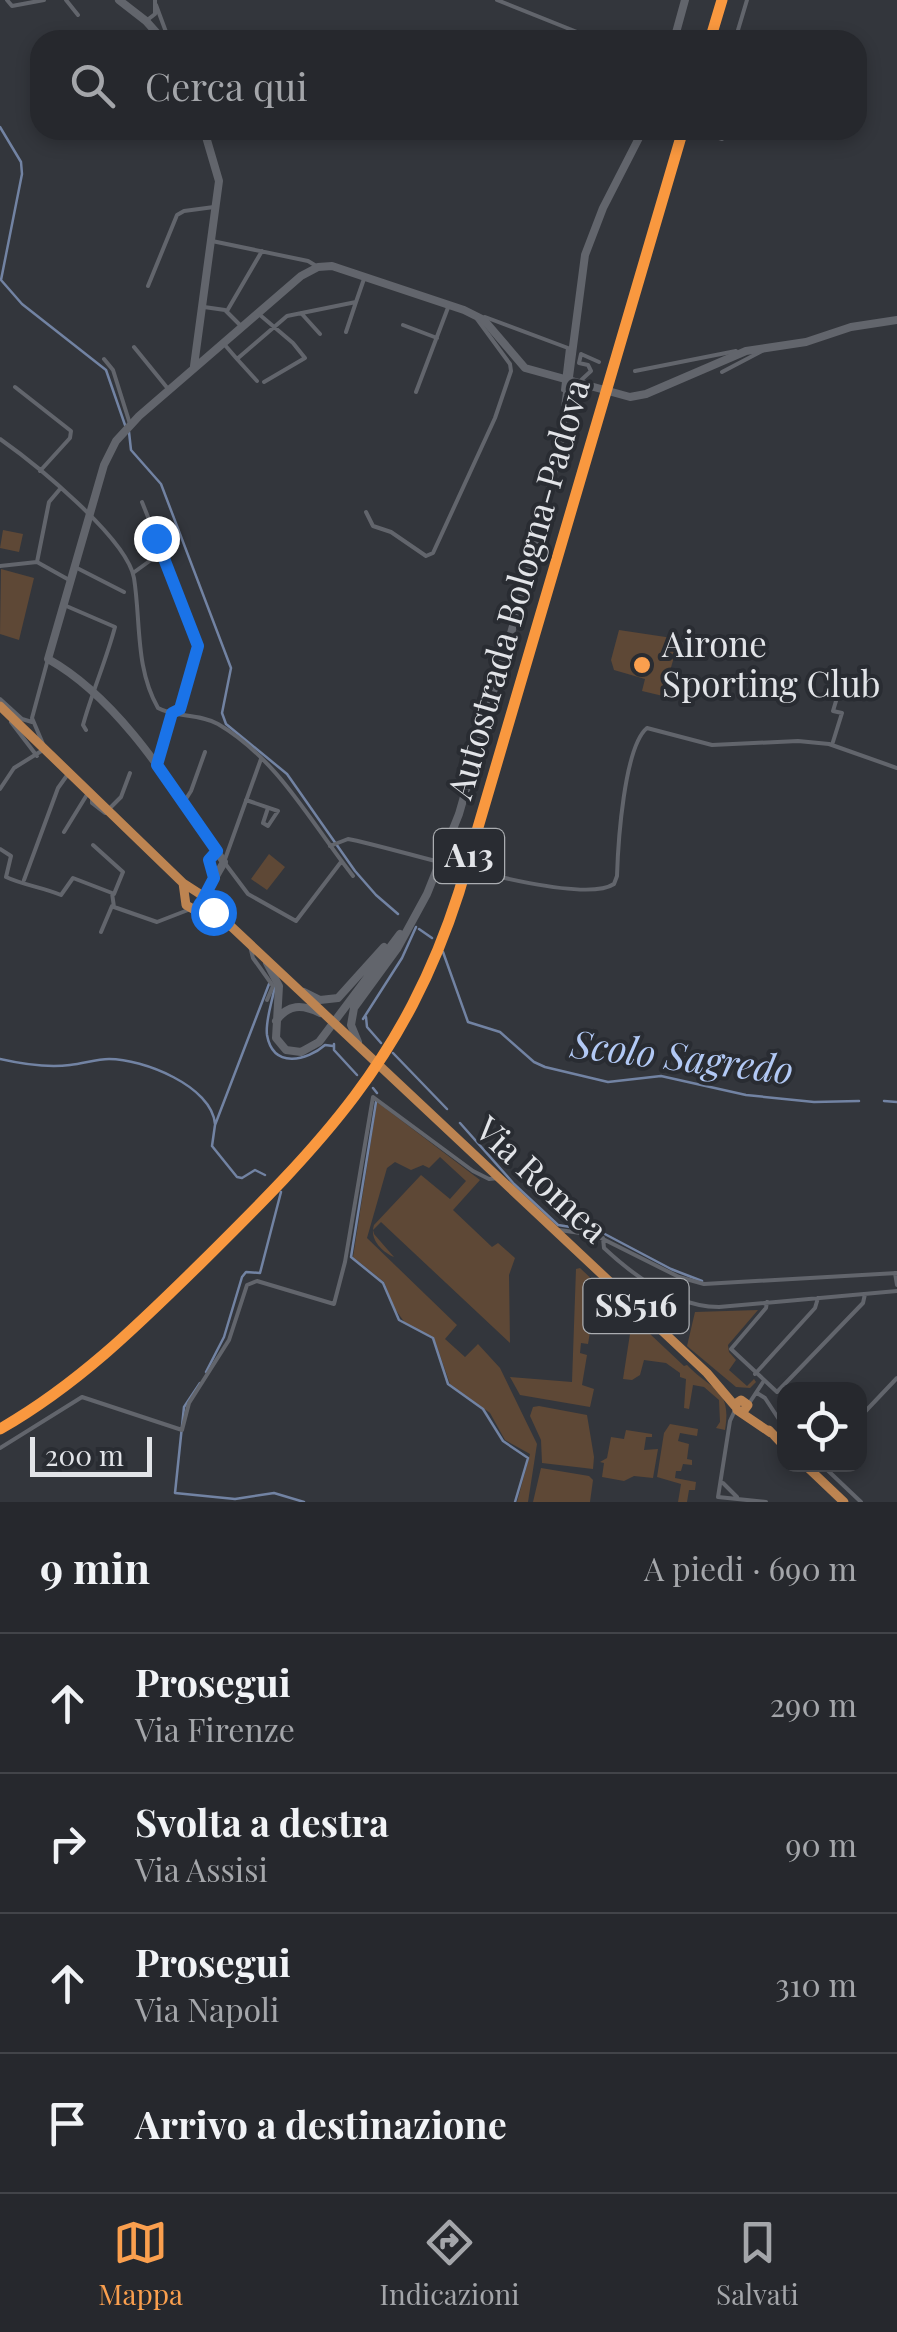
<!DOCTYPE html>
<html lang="it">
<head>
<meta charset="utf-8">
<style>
	:root { --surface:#26282d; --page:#2e3035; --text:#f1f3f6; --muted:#a4a6aa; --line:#424449; --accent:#fa9f4e }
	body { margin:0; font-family:"Playfair Display",serif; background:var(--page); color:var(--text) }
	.controls { position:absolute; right:30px; bottom:30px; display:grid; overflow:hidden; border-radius:20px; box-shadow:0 5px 15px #0003 }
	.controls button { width:90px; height:90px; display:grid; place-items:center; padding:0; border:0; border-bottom:2px solid var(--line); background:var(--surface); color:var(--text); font:50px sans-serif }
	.scale { position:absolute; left:30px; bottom:25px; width:122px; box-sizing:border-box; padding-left:10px; border:5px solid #e2e4e8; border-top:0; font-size:28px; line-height:35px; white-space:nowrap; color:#e2e4e8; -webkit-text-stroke:8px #292c32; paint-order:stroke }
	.stop { position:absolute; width:30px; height:30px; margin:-22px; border:8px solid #1a73e8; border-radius:50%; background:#fff }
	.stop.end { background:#1a73e8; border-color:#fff; box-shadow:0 2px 10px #0008 }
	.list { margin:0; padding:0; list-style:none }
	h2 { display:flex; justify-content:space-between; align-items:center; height:130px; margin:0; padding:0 40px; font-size:42px }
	h2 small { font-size:32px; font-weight:400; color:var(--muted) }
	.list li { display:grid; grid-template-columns:65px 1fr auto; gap:30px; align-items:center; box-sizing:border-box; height:140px; padding:0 40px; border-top:2px solid var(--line) }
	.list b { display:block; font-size:38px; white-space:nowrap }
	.list p { margin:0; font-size:32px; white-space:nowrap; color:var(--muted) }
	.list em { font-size:32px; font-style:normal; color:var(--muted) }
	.icon { flex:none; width:55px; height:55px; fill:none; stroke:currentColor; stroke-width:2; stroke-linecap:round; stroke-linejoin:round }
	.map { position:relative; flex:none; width:897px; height:1502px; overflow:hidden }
	.search { position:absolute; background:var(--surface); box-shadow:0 5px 15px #0003; left:30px; right:30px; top:30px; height:110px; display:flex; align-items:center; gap:25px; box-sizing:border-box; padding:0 35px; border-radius:30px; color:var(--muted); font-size:38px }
	.sheet { height:690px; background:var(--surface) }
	nav { display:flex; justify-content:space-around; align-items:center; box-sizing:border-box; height:140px; border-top:2px solid var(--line); background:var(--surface); font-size:28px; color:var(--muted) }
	nav a { display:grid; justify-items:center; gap:5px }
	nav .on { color:var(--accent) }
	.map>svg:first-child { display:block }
	.green { fill:#5e4836 }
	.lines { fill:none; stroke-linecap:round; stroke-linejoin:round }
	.stream { stroke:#7283a3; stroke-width:2.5 }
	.street { stroke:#62656c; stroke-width:4 }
	.secondary { stroke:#62656c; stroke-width:8 }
	.primary { stroke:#bd8451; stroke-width:9 }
	.highway { stroke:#f9983f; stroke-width:11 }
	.route { stroke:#1a73e8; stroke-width:12 }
	.poi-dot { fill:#fa9f4e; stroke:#292c32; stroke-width:4 }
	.labels { text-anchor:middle; stroke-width:8; stroke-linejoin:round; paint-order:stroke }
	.shield { fill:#292c32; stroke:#aaadb1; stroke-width:2.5 }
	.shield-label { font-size:32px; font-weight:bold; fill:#e2e4e8 }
	.street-label { font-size:35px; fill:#e2e4e8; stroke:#292c32 }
	.poi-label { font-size:35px; fill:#e2e4e8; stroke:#292c32; text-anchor:start }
	.water-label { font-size:38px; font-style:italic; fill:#b2c9f5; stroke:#292c32 }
</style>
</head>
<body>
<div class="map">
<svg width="897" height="1502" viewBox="0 0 897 1502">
	<rect width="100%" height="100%" fill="#33363c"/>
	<!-- green -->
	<path class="green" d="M3 530 23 534 19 552 0 548Z
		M1 569 34 578 19 640 0 634Z
		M619 630 679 639 663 696 642 691 645 679 614 670 611 660Z
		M269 854 285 867 267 890 251 879Z
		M377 1102 480 1180 453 1210 492 1247 498 1243 515 1258 509 1275 510 1343 381 1222 373 1230 374 1234 394 1257C382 1252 369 1239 374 1225L421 1175 450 1199 466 1181 440 1157 429 1168 423 1165 411 1170 395 1162 387 1168 367 1238 457 1325 445 1339 465 1357 478 1344 500 1368 537 1444 528 1502H517L530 1454 505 1440 490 1413 450 1384 434 1338 405 1323 395 1309 384 1282 353 1257Z
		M580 1268 684 1366 687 1365C712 1391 732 1388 725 1430L716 1428 720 1422 719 1400 704 1387 693 1385 689 1409 684 1408 686 1379 680 1377V1373L666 1363 644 1360 640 1375 632 1380 623 1379 632 1321 605 1307 602 1315 593 1314 588 1344 581 1343 580 1353 587 1355 582 1385 594 1389 590 1407 520 1395 510 1377 572 1382 576 1269Z
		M758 1310 728 1345 729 1352 736 1360 729 1370 747 1386 754 1379 756 1382 750 1388 736 1387 687 1346 695 1312Z
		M539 1406 587 1415 594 1457 593 1469 542 1463 541 1440 530 1416 533 1407Z
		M670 1424 698 1429 697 1436 680 1433 678 1441 689 1444 687 1459 692 1460V1465L683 1464 681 1471H676L675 1478 696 1482 695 1490H689L687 1502H678L681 1484 657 1477 664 1433Z
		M626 1430 652 1434V1437H646L644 1450 658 1449 653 1478 634 1476 624 1481 602 1477 604 1463 600 1462 607 1458 611 1437 624 1439Z
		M541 1468 589 1476 593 1480 590 1502H533Z"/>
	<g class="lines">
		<!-- stream -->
		<path class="stream" d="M0 127 21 162 22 174 1 280 22 304 106 370 125 425
			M129 432 131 450 161 484 231 668 222 713 226 724 287 774 355 871 376 895 398 914
			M419 929 432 938
			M443 952 468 1022 500 1032 534 1062 545 1067 608 1082 661 1076 746 1095 814 1102 859 1101
			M275 985C273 1000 265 1020 267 1035 273 1069 307 1061 325 1045L333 1046
			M366 1017 367 1027 381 1043
			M363 1019 402 958 416 927
			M334 1044V1050L357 1075
			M393 1053 447 1109
			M0 1059C22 1064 48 1068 70 1065 83 1064 96 1059 109 1059 143 1059 212 1086 215 1124
			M373 1088 377 1093
			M884 1101 897 1102
			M376 1102 351 1257 383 1283 399 1320 433 1338 448 1384 483 1409 503 1441 528 1458 515 1502
			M460 1123 514 1184 558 1225 601 1232 671 1269 702 1281
			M265 1175 255 1170 242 1178 237 1177 212 1146 215 1125 269 984
			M206 1372 224 1337 242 1277 246 1272 260 1273 281 1192
			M200 1383 184 1407 175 1493 235 1499 274 1493 304 1502"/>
		<!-- street -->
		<path class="street" d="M7 0 12 6 44 0
			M66 0 78 15
			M497 0 597 40
			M156 5 169 40
			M146 21 155 14V0
			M735 40 747 0
			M709 130 707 134 722 139 724 130
			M212 241 308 261 318 267
			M148 286 177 215 184 211 214 207
			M204 307 225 310 242 327
			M227 311 262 251
			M301 313 320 334
			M260 315 293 343 305 358 264 382
			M485 317 568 348 563 390
			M403 325 437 338
			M346 332 356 302
			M224 344 237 359 287 316 356 302 365 276
			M134 347 169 390
			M581 354 599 362
			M104 359 113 370 130 424
			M237 359 257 381
			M635 371 736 351
			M722 372 762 351
			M578 383 591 371 588 365 579 363 581 354
			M15 387 71 431 70 438 40 471
			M416 392 449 305
			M0 439C34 463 127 538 134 578 141 622 135 668 158 708 176 718 198 713 218 724 278 759 311 823 353 876
			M142 502 162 552
			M366 512 373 526 391 532 426 556 433 553 495 418 511 371 510 364 477 319
			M37 562 49 502 60 489
			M0 566 37 562 71 581
			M75 567 124 592
			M133 573 162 552 197 642V651L179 712
			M64 605 115 627C106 661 92 692 83 725L86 730
			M0 699 22 719 32 722
			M11 722 37 756
			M43 744 32 718 48 659
			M832 745 842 713 833 711 839 691
			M261 759 224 862 248 894 296 921 341 862
			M157 761 172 713
			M0 789 14 768 43 750
			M92 798V803L105 813 121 797 130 773
			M246 800 278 811 268 826 263 823 268 808
			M184 802 191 791 205 752
			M64 832 88 793
			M93 845 123 872 114 894
			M330 846 348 839C398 848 578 908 614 884L617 876C618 844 624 747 647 728L712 745 798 741 829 744 897 768
			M0 849 11 856 6 877C23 885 42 887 61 895L73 878 112 893 114 907 157 922 188 910
			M214 877 208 862 217 851
			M24 880 58 788 68 774
			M101 932 112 906
			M250 946 253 958 273 986 267 1000
			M559 1230 595 1235 679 1277 704 1284 897 1273
			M603 1238 604 1248C634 1276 676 1307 719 1307L897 1291
			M895 1273 897 1285
			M767 1302 766 1308 731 1349 777 1392 863 1303 865 1294
			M755 1374 815 1308 818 1298
			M757 1393 765 1398 784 1427
			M748 1405 763 1382
			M736 1408 730 1421 718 1497 766 1502
			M860 1417 897 1378
			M0 1448 82 1397 182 1430 189 1403 229 1340 247 1285 257 1281 334 1304 345 1262 373 1097 473 1171 489 1179 499 1178
			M821 1464 861 1502
			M723 1483 737 1497"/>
		<!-- secondary -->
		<path class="secondary" d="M119 0 146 21 163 40
			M674 40 685 0
			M194 366 219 181 204 130
			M203 899 224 862C177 794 122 700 48 659L104 465 116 441 139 416 301 276 318 267 332 266 464 310 484 320 525 368 630 397 646 394 746 351 806 342 851 327 897 320
			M267 963 279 986 276 1038 286 1050 301 1052 319 1042 400 934
			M304 992 320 1000 338 998 384 947
			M276 1021C288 1004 302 1004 320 1013
			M358 1042 351 1025 354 1008 397 949 427 894 459 814 542 525 561 438 585 255 603 208 643 130"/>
		<!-- primary -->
		<path class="primary" d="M0 706 183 883 200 894 203 900 199 907 193 909 186 905 183 883
			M203 900 707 1373 735 1406
			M742 1413 748 1405 741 1400 735 1404 737 1410 771 1433
			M769 1430 784 1446
			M804 1464 844 1502"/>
		<!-- highway -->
		<path class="highway" d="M710 40 722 0
			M0 1429C77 1385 137 1326 200 1264 321 1144 405 1060 459 892L683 130"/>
	</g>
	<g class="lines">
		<!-- route -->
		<path class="route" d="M156 538 198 646 180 709 172 713 157 765 217 851 209 860 214 878 203 899 213 912"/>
	</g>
	<!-- markers -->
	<circle class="poi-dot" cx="642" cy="665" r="10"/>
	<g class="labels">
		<!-- shield labels -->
		<g class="shield">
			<rect x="434" y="829" width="70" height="54" rx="8"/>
			<rect x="583.5" y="1279" width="105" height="54" rx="8"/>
		</g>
		<g class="shield-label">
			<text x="469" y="867">A13</text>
			<text x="636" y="1317">SS516</text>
		</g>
		<!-- street labels -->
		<g class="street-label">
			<text transform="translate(519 589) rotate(-74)" y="12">Autostrada Bologna-Padova</text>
			<text transform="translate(541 1180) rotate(43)" y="12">Via Romea</text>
		</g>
		<!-- poi labels -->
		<g class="poi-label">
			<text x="662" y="657">Airone<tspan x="662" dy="40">Sporting Club</tspan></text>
		</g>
		<!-- water labels -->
		<g class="water-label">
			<text transform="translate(682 1058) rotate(7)" y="13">Scolo Sagredo</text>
		</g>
	</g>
</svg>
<div class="controls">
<button><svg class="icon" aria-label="locate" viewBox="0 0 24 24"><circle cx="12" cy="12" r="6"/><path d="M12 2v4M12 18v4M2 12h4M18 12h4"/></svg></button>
</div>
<div class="scale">200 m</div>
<div class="stop" style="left:213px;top:912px"></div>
<div class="stop end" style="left:156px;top:538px"></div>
<div class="search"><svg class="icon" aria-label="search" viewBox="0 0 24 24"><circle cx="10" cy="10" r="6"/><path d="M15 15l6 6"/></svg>Cerca qui</div>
</div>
<section class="sheet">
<h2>9 min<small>A piedi · 690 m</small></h2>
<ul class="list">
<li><svg class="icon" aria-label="ahead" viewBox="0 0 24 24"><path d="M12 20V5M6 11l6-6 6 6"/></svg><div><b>Prosegui</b><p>Via Firenze</p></div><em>290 m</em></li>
<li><svg class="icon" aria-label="right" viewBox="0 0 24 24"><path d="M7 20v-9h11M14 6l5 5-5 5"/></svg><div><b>Svolta a destra</b><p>Via Assisi</p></div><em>90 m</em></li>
<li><svg class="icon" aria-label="ahead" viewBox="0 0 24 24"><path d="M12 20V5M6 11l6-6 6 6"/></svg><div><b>Prosegui</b><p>Via Napoli</p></div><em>310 m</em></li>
<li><svg class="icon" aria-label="arrive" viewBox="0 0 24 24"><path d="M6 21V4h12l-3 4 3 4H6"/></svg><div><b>Arrivo a destinazione</b></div></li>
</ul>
</section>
<nav>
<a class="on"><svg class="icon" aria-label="map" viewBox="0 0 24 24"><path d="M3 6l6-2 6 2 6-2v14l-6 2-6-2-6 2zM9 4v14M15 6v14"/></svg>Mappa</a>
<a><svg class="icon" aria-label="directions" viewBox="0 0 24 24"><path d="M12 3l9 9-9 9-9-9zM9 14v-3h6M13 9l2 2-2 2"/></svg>Indicazioni</a>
<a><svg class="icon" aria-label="saved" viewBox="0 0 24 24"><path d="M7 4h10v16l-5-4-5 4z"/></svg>Salvati</a>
</nav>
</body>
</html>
